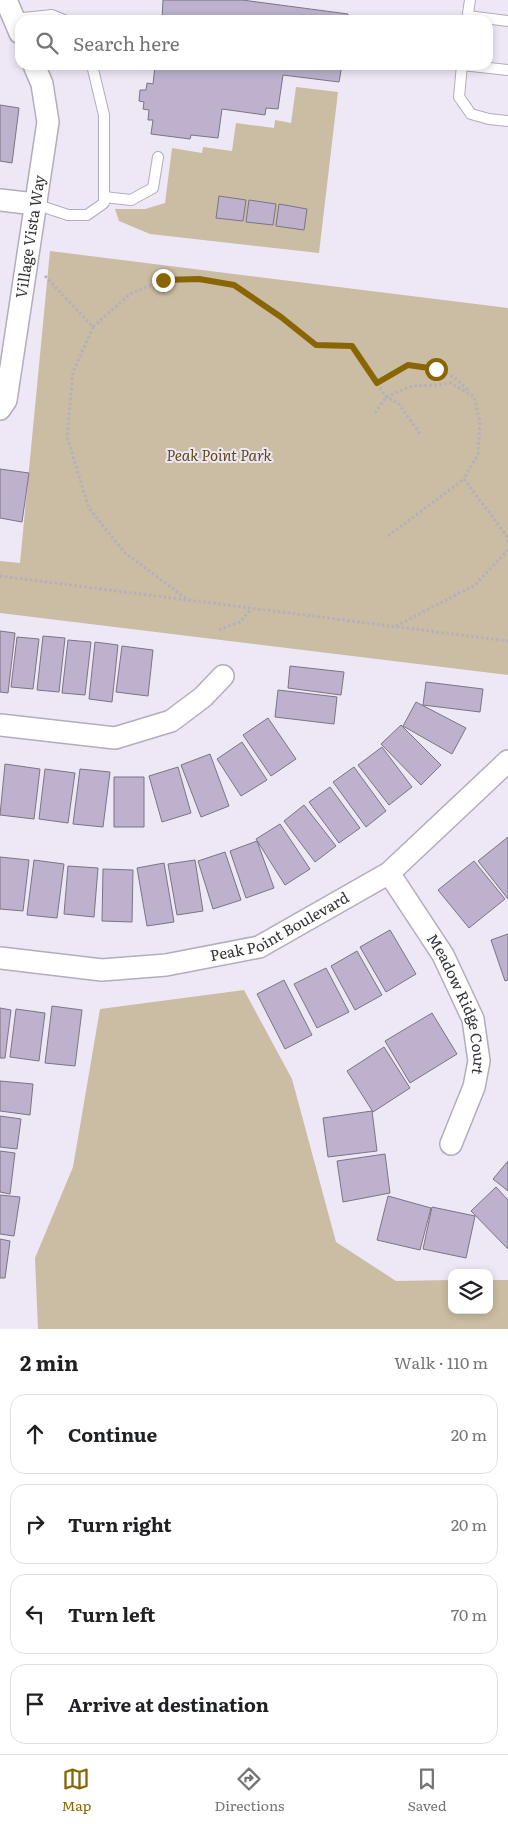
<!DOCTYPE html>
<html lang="en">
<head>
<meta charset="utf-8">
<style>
	:root { --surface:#fff; --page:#f2f2f2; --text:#202124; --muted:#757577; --line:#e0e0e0; --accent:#8a6503 }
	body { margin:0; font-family:Literata,serif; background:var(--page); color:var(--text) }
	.controls { position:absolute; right:15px; bottom:15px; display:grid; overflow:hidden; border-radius:10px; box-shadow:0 2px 8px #0003 }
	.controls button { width:45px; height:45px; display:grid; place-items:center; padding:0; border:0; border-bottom:1px solid var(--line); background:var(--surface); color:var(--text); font:25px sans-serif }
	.stop { position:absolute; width:15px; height:15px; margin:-11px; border:4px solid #8a6503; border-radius:50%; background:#fff }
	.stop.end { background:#8a6503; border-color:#fff; box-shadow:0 1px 5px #0008 }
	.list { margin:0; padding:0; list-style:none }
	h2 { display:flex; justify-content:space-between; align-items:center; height:65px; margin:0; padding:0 20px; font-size:21px }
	h2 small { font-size:16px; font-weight:400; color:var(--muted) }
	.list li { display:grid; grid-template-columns:32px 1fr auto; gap:15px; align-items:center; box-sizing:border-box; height:80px; margin:0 10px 10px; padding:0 10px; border:1px solid var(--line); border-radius:15px }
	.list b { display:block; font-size:19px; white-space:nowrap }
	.list em { font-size:16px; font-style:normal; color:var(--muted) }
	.icon { flex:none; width:28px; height:28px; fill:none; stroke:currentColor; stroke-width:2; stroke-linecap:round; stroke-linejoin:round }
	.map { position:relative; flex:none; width:508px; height:1329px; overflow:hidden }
	.search { position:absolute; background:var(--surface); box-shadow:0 2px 8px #0003; left:15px; right:15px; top:15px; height:55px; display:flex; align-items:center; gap:12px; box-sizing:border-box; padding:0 18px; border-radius:15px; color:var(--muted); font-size:19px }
	.sheet { height:425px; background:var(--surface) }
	nav { display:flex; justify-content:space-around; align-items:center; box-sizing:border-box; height:70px; border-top:1px solid var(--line); background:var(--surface); font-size:14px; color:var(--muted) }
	nav a { display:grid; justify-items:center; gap:2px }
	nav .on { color:var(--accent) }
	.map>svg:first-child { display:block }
	.green { fill:#cabda3 }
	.building { fill:#bdb1ce; stroke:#7b7582 }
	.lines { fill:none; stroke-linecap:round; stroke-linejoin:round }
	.lane-casing { stroke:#b2adba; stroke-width:12 }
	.street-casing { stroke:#b2adba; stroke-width:24 }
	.path { stroke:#b5b0bb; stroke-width:3; stroke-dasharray:2.5 2.5; stroke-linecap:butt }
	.lane { stroke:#fff; stroke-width:10 }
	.street { stroke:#fff; stroke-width:21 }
	.route { stroke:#8a6503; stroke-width:6 }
	.labels { text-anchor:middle; stroke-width:4; stroke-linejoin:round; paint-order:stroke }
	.street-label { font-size:15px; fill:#353338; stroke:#eee8f6 }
	.park-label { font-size:15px; font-style:italic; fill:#5f4816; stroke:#eee8f6 }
</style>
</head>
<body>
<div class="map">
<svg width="508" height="1329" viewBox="0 0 508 1329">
	<rect width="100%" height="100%" fill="#eee8f6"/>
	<!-- green -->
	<path class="green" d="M296 87 338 92 319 253 150 234 119 221 115 209H145L165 203 172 148 202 153 203 147 232 151 236 123 274 128 275 120 291 123Z
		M50 251 508 308V675L0 613V561L20 563Z
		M244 990 292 1079 336 1242 396 1281 452 1280V1310H489V1280H508V1329H38L35 1258 73 1167 100 1009Z"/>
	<!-- building -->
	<path class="building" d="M163 0H242L348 14 347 20H162Z
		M150 65H342L339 82 283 75 278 109 266 108 265 115 222 109 218 138 191 135 190 139 151 134 153 120H148L149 110 143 109 144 102 139 101 140 90H146L147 83 153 84 155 66Z
		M0 105 19 108 12 163 0 161Z
		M219 196 246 200 243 221 216 218Z
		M249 200 276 204 273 225 246 222Z
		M279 204 307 209 304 230 276 226Z
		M0 469 29 473 22 522 0 518Z
		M0 631 15 633 8 693 0 692Z
		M43 636 65 638 59 692 37 690Z
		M17 637 39 639 33 689 11 687Z
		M68 640 91 642 85 695 62 693Z
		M95 642 118 645 112 702 89 699Z
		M122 646 153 650 148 696 116 692Z
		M290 666 344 672 341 695 288 688Z
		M426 682 483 689 480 712 423 705Z
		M278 690 337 697 334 724 275 717Z
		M416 702 466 728 452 754 403 726Z
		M268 718 296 759 271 776 243 735Z
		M401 725 441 765 421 785 381 744Z
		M242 742 267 780 241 796 217 759Z
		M382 747 412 787 389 805 358 765Z
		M210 754 229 806 201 817 181 765Z
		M5 764 40 769 34 819 0 815Z
		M178 767 191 813 162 822 149 776Z
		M354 767 386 811 366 827 333 782Z
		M45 769 75 773 68 823 39 819Z
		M80 769 110 772 103 827 73 824Z
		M114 777H144V827H114Z
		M330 787 360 828 339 843 309 802Z
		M304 805 336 846 315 862 284 821Z
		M280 824 310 869 285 885 256 839Z
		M508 837V899L478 861Z
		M257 841 274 888 246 898 230 851Z
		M225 852 241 900 213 909 198 861Z
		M0 857 29 860 23 911 0 909Z
		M34 860 64 864 57 918 27 915Z
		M195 860 203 911 177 915 168 864Z
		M474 861 505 899 469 928 438 890Z
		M164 863 174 922 147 926 137 868Z
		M68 866 98 868 94 917 64 914Z
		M103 869 133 870 132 922 102 921Z
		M390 930 416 974 386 992 360 947Z
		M508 934V980L505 981 491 940Z
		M357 951 382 995 355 1010 331 966Z
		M326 968 349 1012 317 1028 294 984Z
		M284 980 312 1035 285 1049 257 994Z
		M52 1006 82 1010 75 1066 45 1063Z
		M0 1008 11 1010 5 1058H0Z
		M16 1009 45 1013 39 1061 10 1057Z
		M432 1013 457 1054 410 1083 385 1041Z
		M384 1047 410 1088 373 1112 347 1071Z
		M0 1081 33 1084 30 1115 0 1111Z
		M372 1111 377 1151 328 1157 323 1118Z
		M0 1116 21 1119 17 1149 0 1147Z
		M0 1151 15 1153 10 1194 0 1192Z
		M385 1154 390 1193 343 1202 337 1161Z
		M508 1161V1191L493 1179Z
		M496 1187 508 1200V1249L471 1211Z
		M0 1195 20 1197 14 1236 0 1234Z
		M388 1196 431 1208 420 1250 377 1240Z
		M432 1207 475 1216 466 1258 423 1249Z
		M0 1239 10 1241 5 1278H0Z"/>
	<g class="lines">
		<!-- lane casing -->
		<g class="lane-casing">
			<path id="lane" d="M468 16 508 21
				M14 19 52 15 64 20
				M467 20 470 0
				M462 65 459 97 471 114 489 119 508 121
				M462 65 508 70
				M104 197 131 200 153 188 158 157
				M35 204 68 215H87L104 203V115L92 65"/>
		</g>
		<!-- street casing -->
		<g class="street-casing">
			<g id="street">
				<path d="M6 0 20 33"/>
				<path d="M0 200 35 204"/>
				<path id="s1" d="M0 409 6 400 48 122 42 84 34 65"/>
				<path d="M0 725 115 738 171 721 203 697 223 676"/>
				<path id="s2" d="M389 873 443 955 473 1019 479 1061 474 1087 451 1144"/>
				<path id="s3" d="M0 958 102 970 166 965 259 947 389 873 508 761"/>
			</g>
		</g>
		<!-- path -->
		<path class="path" d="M45 276 93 327 130 294 163 280 199 279 233 285 281 317 316 345 353 346 386 397 398 403 421 435
			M93 327 73 372 67 437 89 508 124 552 188 600
			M377 383 408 365 436 369 455 378 469 391
			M375 413 386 397 412 386 436 385 450 383 474 396 480 423 478 454 464 479
			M388 536 464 479 506 535 508 543
			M0 576 508 641
			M396 626 475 585 508 550
			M219 630 240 622 251 609"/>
		<!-- lane -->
		<use href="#lane" class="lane"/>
		<!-- street -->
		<use href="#street" class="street"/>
	</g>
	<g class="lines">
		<!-- route -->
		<path class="route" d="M163 280 199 279 234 285 281 317 316 345 352 346 377 383 408 365 436 369"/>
	</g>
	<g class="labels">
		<!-- street labels -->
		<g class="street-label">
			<text dy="5" stroke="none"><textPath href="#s1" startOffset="176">Village Vista Way</textPath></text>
			<text dy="5" stroke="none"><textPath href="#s3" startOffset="288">Peak Point Boulevard</textPath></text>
			<text dy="5" stroke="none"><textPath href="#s2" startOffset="150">Meadow Ridge Court</textPath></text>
		</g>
		<!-- park labels -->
		<g class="park-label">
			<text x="219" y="461">Peak Point Park</text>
		</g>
	</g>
</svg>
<div class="controls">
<button><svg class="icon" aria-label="layers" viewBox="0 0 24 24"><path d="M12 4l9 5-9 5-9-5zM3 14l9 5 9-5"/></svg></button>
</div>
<div class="stop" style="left:436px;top:369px"></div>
<div class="stop end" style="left:163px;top:280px"></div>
<div class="search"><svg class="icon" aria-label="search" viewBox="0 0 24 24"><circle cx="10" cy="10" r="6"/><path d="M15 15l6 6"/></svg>Search here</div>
</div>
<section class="sheet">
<h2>2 min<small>Walk · 110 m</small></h2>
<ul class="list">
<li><svg class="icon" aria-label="ahead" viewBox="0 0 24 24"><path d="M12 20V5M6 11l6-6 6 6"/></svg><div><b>Continue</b></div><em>20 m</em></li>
<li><svg class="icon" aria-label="right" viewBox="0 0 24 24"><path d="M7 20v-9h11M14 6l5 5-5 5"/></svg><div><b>Turn right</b></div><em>20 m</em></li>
<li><svg class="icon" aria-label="left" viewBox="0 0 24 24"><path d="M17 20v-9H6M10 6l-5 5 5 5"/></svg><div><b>Turn left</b></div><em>70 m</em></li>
<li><svg class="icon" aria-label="arrive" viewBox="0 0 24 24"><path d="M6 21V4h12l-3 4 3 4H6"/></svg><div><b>Arrive at destination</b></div></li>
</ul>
</section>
<nav>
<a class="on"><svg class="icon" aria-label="map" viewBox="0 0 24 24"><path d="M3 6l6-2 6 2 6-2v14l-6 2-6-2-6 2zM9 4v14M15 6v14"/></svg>Map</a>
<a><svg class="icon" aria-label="directions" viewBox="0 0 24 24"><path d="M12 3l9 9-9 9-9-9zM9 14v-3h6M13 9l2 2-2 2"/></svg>Directions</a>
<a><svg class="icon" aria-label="saved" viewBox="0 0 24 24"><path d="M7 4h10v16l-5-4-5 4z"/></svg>Saved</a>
</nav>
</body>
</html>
